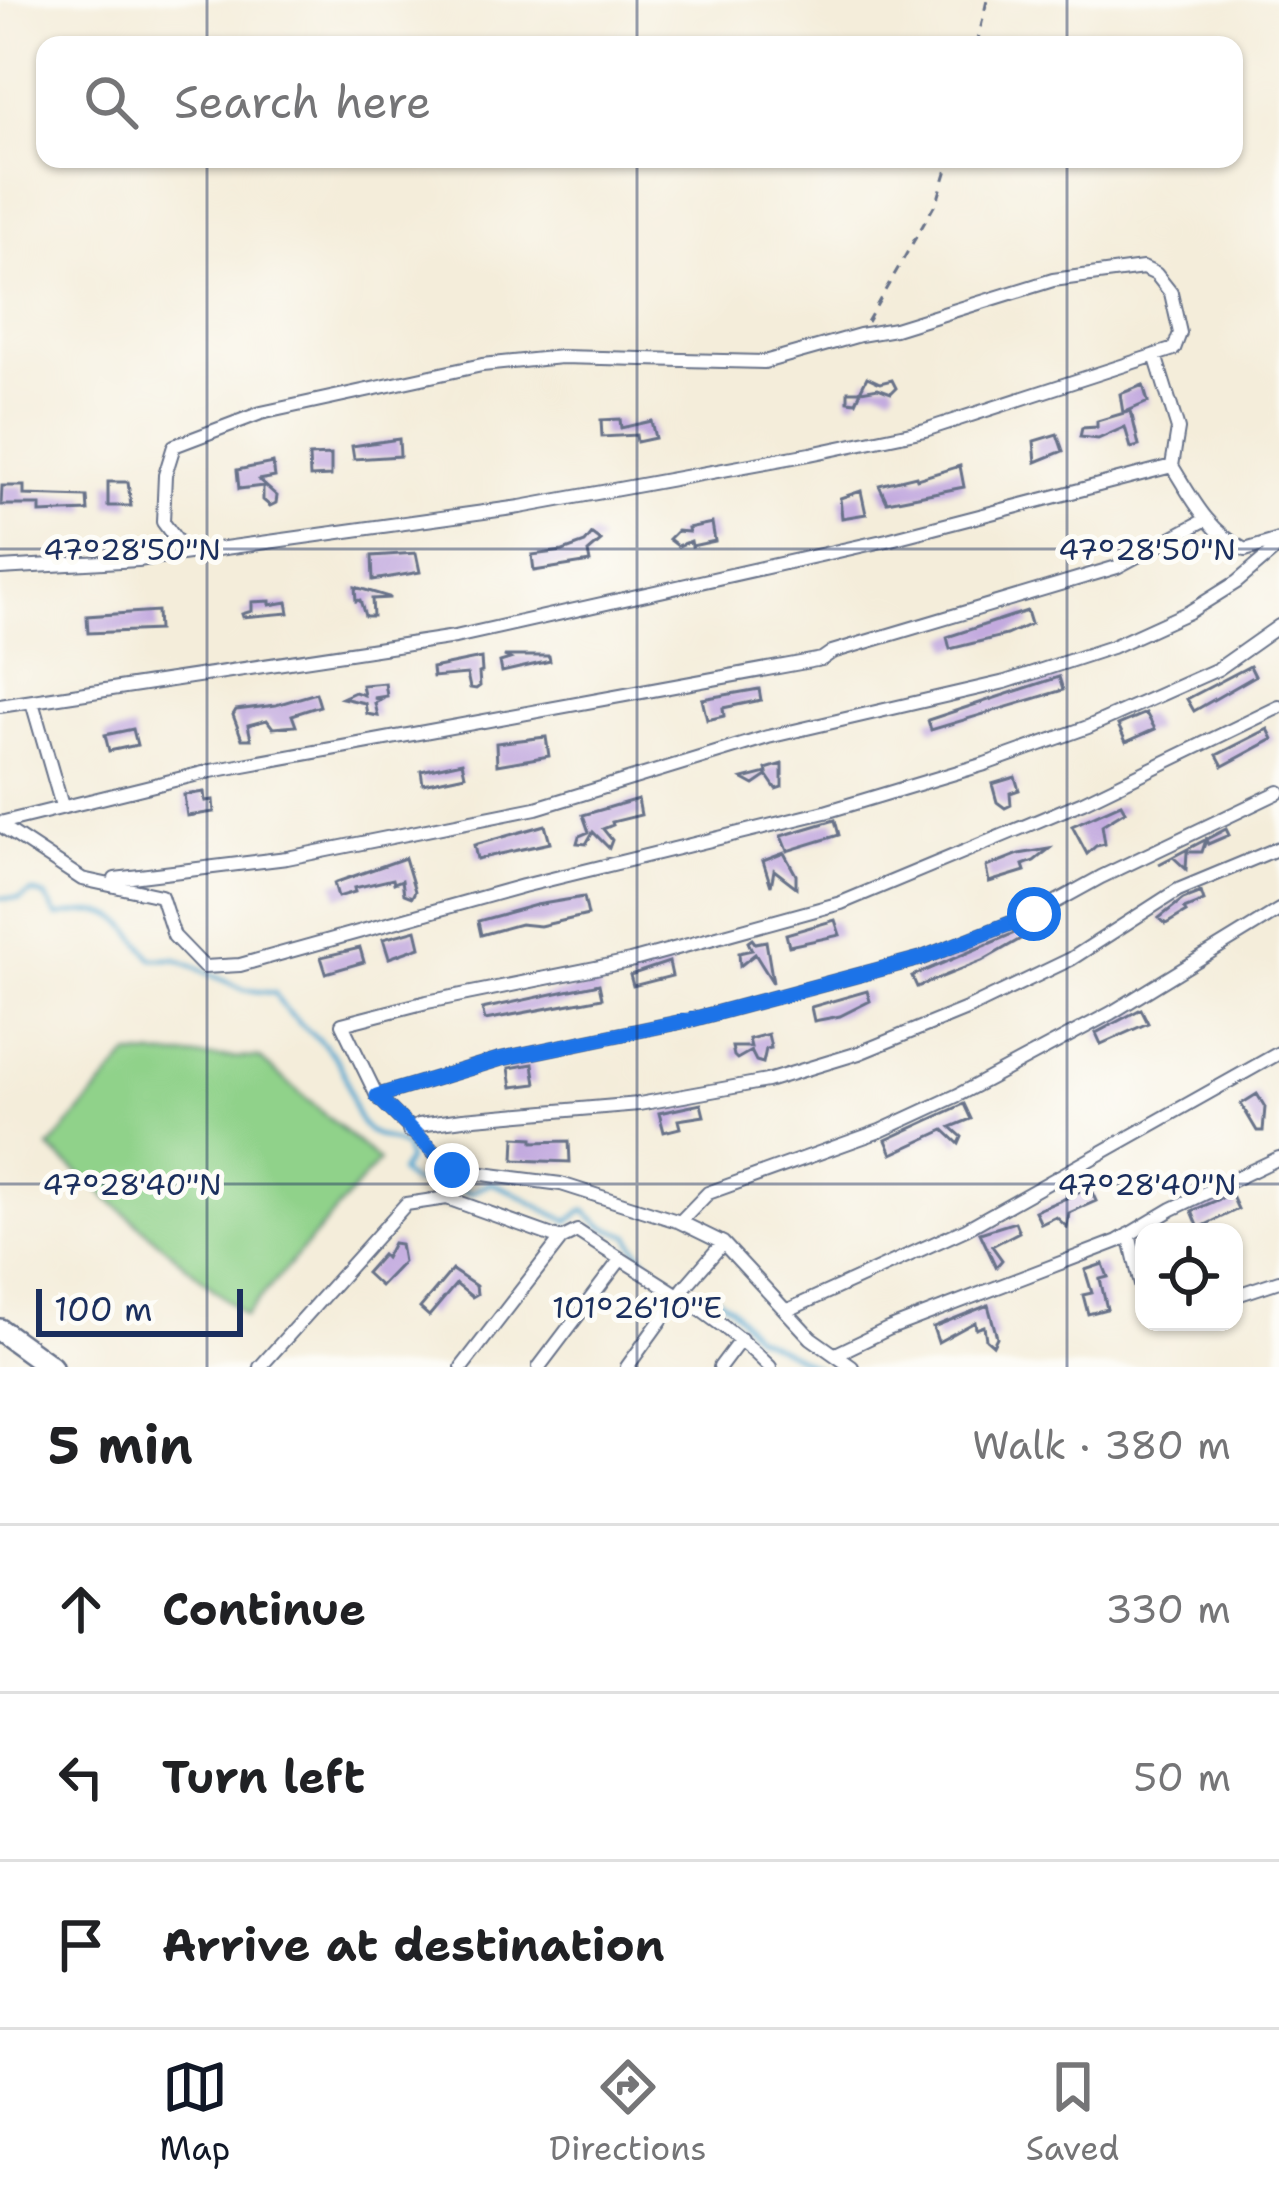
<!DOCTYPE html>
<html lang="en">
<head>
<meta charset="utf-8">
<style>
	:root { --surface:#fff; --page:#f6f6f6; --text:#202124; --muted:#757577; --line:#e0e0e0; --accent:#111827 }
	body { margin:0; font-family:"Shantell Sans",sans-serif; background:var(--page); color:var(--text) }
	.controls { position:absolute; right:36px; bottom:36px; display:grid; overflow:hidden; border-radius:24px; box-shadow:0 3px 9px #0004 }
	.controls button { width:108px; height:108px; display:grid; place-items:center; padding:0; border:0; border-bottom:3px solid var(--line); background:var(--surface); color:var(--text); font:60px sans-serif }
	.scale { position:absolute; left:36px; bottom:30px; width:207px; box-sizing:border-box; padding-left:12px; border:6px solid #1b2f5e; border-top:0; font-size:33px; line-height:42px; white-space:nowrap; color:#1b2f5e; -webkit-text-stroke:9px #fdfcf7; paint-order:stroke }
	.stop { position:absolute; width:36px; height:36px; margin:-27px; border:9px solid #1a73e8; border-radius:50%; background:#fff }
	.stop.end { background:#1a73e8; border-color:#fff; box-shadow:0 3px 12px #0008 }
	.list { margin:0; padding:0; list-style:none }
	h2 { display:flex; justify-content:space-between; align-items:center; height:156px; margin:0; padding:0 48px; font-size:51px }
	h2 small { font-size:39px; font-weight:400; color:var(--muted) }
	.list li { display:grid; grid-template-columns:78px 1fr auto; gap:36px; align-items:center; box-sizing:border-box; height:168px; padding:0 48px; border-top:3px solid var(--line) }
	.list b { display:block; font-size:45px; white-space:nowrap }
	.list em { font-size:39px; font-style:normal; color:var(--muted) }
	.icon { flex:none; width:66px; height:66px; fill:none; stroke:currentColor; stroke-width:2; stroke-linecap:round; stroke-linejoin:round }
	.map { position:relative; flex:none; width:1279px; height:1367px; overflow:hidden }
	.search { position:absolute; background:var(--surface); box-shadow:0 3px 9px #0004; left:36px; right:36px; top:36px; height:132px; display:flex; align-items:center; gap:30px; box-sizing:border-box; padding:0 42px; border-radius:24px; color:var(--muted); font-size:45px }
	.sheet { height:660px; background:var(--surface) }
	nav { display:flex; justify-content:space-around; align-items:center; box-sizing:border-box; height:168px; border-top:3px solid var(--line); background:var(--surface); font-size:33px; color:var(--muted) }
	nav a { display:grid; justify-items:center; gap:6px }
	nav .on { color:var(--accent) }
	.map>svg:first-child { display:block }
	.green { fill:#90d28a; stroke:#568074; stroke-width:3 }
	.lines { fill:none; stroke-linecap:round; stroke-linejoin:round }
	.stream { stroke:#54a8d0; stroke-width:4.5 }
	.building { fill:#c3aadf }
	.street-casing { stroke:#677289; stroke-width:16 }
	.highway-casing { stroke:#677289; stroke-width:26 }
	.path { stroke:#677289; stroke-width:3; stroke-dasharray:9 9; stroke-linecap:butt }
	.street { stroke:#fff; stroke-width:12 }
	.highway { stroke:#fff; stroke-width:21 }
	.route { stroke:#1a73e8; stroke-width:15 }
	.ticks { fill:none; stroke:#1b2f5e; stroke-width:3; stroke-opacity:0.45 }
	.ticks-label { font-size:30px; text-anchor:middle; fill:#1b2f5e; stroke:#fdfcf7; stroke-width:10; stroke-linejoin:round; paint-order:stroke }
</style>
</head>
<body>
<div class="map">
<svg width="1279" height="1367" viewBox="0 0 1279 1367">
	<rect width="100%" height="100%" fill="#fdfcf7"/>
	<filter id="ink" filterUnits="userSpaceOnUse"><feTurbulence type="fractalNoise" baseFrequency=".00833" numOctaves="2"/><feDisplacementMap in="SourceGraphic" scale="24" xChannelSelector="R" yChannelSelector="G"/><feConvolveMatrix kernelMatrix="1 2 1 2 8 2 1 2 1" color-interpolation-filters="sRGB"/></filter>
	<filter id="wash" filterUnits="userSpaceOnUse"><feTurbulence type="fractalNoise" baseFrequency=".004" numOctaves="4" result="noise"/><feDisplacementMap in="SourceGraphic" scale="48" xChannelSelector="R" yChannelSelector="G"/><feGaussianBlur stdDeviation="2.7" result="paint"/><feColorMatrix in="noise" values="0 0 0 0 0 0 0 0 0 0 0 0 0 0 0 0 0 1.4 0 .05"/><feComposite in="paint" operator="in"/></filter>
	<g filter="url(#wash)">
		<rect width="100%" height="100%" fill="#f4edda"/>
		<!-- green -->
		<path class="green" d="M129 1055 259 1058 379 1161 245 1316 49 1148Z"/>
		<g class="lines">
			<!-- stream -->
			<path class="stream" d="M0 898 20 899 31 892 45 896 57 916C115 906 118 912 152 959H176L245 990 275 993C290 1025 329 1038 343 1071 352 1091 351 1118 370 1132 380 1138 395 1140 405 1147L408 1160 400 1172 411 1182 441 1183 470 1193 490 1183C519 1191 540 1211 569 1221L584 1210 603 1226 630 1236C644 1268 670 1280 699 1297L713 1294 731 1307 754 1335 816 1367"/>
		</g>
		<g id="blocks">
			<!-- building -->
			<path class="building" d="M867 377 880 383 892 380 896 388 891 393 878 388 861 391 856 402 848 401V391H860Z
				M1143 385 1148 402 1123 413 1120 394Z
				M1131 411 1139 446 1131 448 1125 427 1098 439 1080 437 1082 428 1097 427V421Z
				M620 419 621 428 651 421 655 438 637 442 636 435 602 437 601 420Z
				M1057 434 1063 451 1036 462 1034 441Z
				M399 439 400 456 354 459 352 446Z
				M331 455V476L310 477 309 456Z
				M273 463 275 477 259 480 277 496 276 503 270 506 263 500V486L239 489 237 470Z
				M960 466 964 487 887 502 879 485 916 476 917 479Z
				M108 482H128L131 506H108Z
				M2 486H24V495L87 497 88 511 40 513V505H1Z
				M861 491 866 514 842 518 840 498Z
				M712 523 715 541 692 546 691 541 678 546 669 539 677 531 689 532 688 528Z
				M592 534 601 541 588 552 590 562 534 571 532 555 563 551 585 543Z
				M416 553 420 572 373 580 372 556Z
				M355 587 389 597V598L372 599 373 616H365L360 600 356 601Z
				M270 601V605L287 602 289 613 243 617 242 614 252 611V602Z
				M157 611 158 630 88 633 87 616Z
				M1027 611 1031 624 1006 635 950 649 947 637Z
				M504 656H549L550 661 502 672 500 662 510 659Z
				M481 658 482 672 479 673 480 686 476 689 470 688 467 674 433 677 432 668Z
				M1250 666 1255 676 1194 711 1187 699Z
				M1059 677 1063 690 931 730 928 720Z
				M385 683 387 696 374 698 381 700 375 703 378 716 367 714 365 703 342 698 355 692 364 695 362 685Z
				M759 689 761 700 723 708 724 716 707 720 702 699Z
				M316 693 320 706 292 715 296 726 273 728 267 720 248 725 251 739H242L233 715 236 710 276 705Z
				M1146 713 1155 729 1126 742 1118 725Z
				M133 729 137 745 109 751 105 735Z
				M1268 729 1273 739 1223 766 1217 755Z
				M546 737 549 756 497 765 496 743Z
				M462 762 465 775 423 784 421 771Z
				M782 764V787L776 789 767 776 754 785 743 779 767 773 766 769Z
				M1015 777 1019 790 1010 793 1011 805 1005 808 997 802 992 784Z
				M204 792 205 801 213 800 214 812 187 816 184 795Z
				M638 799 641 815 612 822 613 825 603 829 612 840 609 848 593 832 586 844 577 843 579 836 589 832 583 815Z
				M1121 804 1125 811 1102 825 1105 844 1096 846 1087 854 1072 826Z
				M835 820 839 835 787 851 781 836Z
				M545 825 550 843 477 859 474 845Z
				M1226 829 1229 835 1208 844 1206 840 1202 852H1187L1186 869 1173 857 1159 864Z
				M1049 849 1034 861 1023 865 1025 871 989 882 986 867 1019 854Z
				M784 853 796 875V887L774 870 771 886 763 861Z
				M405 858 415 891 412 897 404 894 402 880 394 883 393 879 354 888 355 892 338 897 334 883Z
				M1201 892 1204 901 1184 909 1186 912 1166 924 1159 918 1183 899Z
				M584 897 588 915 540 926 520 924 481 935 478 921 536 905Z
				M835 920 840 935 789 946 786 934Z
				M416 930 420 947 389 958 383 939Z
				M1019 931 1022 938 982 961 917 987 912 976Z
				M752 939 755 943 766 941 773 983 755 954 740 966 739 953 752 950 748 942Z
				M360 948 364 962 326 973 321 957Z
				M669 962 672 976 633 986 630 975Z
				M599 984 602 998 485 1020 482 1009Z
				M867 991 870 1001 840 1016 814 1021 811 1007Z
				M1141 1009 1148 1023 1101 1044 1096 1033Z
				M768 1034 771 1048 766 1049 763 1063 756 1061 751 1051 737 1059 734 1056 732 1047H751L749 1039Z
				M533 1064 536 1084 512 1087 509 1068Z
				M1257 1094 1265 1107 1263 1131H1257L1241 1104Z
				M701 1104 704 1116 678 1120 680 1128 664 1132 659 1113Z
				M964 1104 971 1119 951 1127 962 1137 959 1144 944 1130 892 1154 886 1140Z
				M515 1137 533 1138V1142L569 1141 570 1162 514 1160Z
				M1090 1188 1096 1201 1069 1213 1067 1227 1056 1217 1041 1224 1035 1211Z
				M1231 1194 1238 1209 1199 1228 1192 1211Z
				M1015 1222 1019 1232 992 1246 1002 1260 996 1267 980 1233Z
				M393 1243 400 1244 403 1262 380 1286 366 1273 382 1255 385 1258Z
				M1103 1264 1108 1277 1100 1279 1107 1309 1088 1314 1083 1295 1092 1293 1085 1270Z
				M452 1270 476 1286 477 1294 472 1297 456 1284 429 1316 420 1308Z
				M988 1305 997 1337 993 1345 986 1339 984 1326 976 1329 975 1322 938 1342 933 1327Z"/>
		</g>
	</g>
	<g filter="url(#ink)">
		<use href="#blocks" fill-opacity="0" stroke="#677289" stroke-width="3"/>
		<g class="lines">
			<!-- street casing -->
			<g class="street-casing">
				<path id="street" d="M1155 355 1178 429 1172 466C1193 500 1208 531 1245 550L1279 540
					M0 568 138 560 520 507 810 454 925 430 1174 349 1180 333 1171 293 1156 274 1143 268 1053 280 895 329 860 335 764 362 561 357 482 365 261 413 174 446 165 475 163 522 186 553
					M32 702 62 806
					M0 706 455 637 887 540 1172 466
					M1279 707 1083 802 841 903 630 961 427 1002 342 1024 377 1096 452 1170 561 1184 680 1222 708 1193 880 1131 958 1095 1111 1013 1279 910
					M0 823 211 771 822 659 832 652 1117 567 1205 520
					M0 825 82 879 161 896 174 936 204 967 240 965 523 886 825 812 985 764 1088 727 1218 669 1279 626
					M115 879 287 858 536 808 768 737 1005 682 1112 647 1189 612 1237 582 1279 546
					M377 1096 500 1059 690 1020 922 958 1034 914 1101 877 1279 792
					M409 1131 419 1125 463 1119 639 1104 767 1081 859 1053 969 1008 1071 959 1178 890 1279 848
					M680 1222 723 1243 811 1338 852 1367
					M1129 1234 1144 1298
					M1234 1296 1279 1281
					M788 1310 966 1229 1279 1053
					M836 1354 888 1329 1118 1241 1172 1209 1279 1158
					M260 1367 406 1204 447 1198 561 1239
					M462 1367 561 1239 577 1231C643 1275 713 1310 770 1367
					M539 1367 620 1260
					M627 1367 684 1288 723 1243
					M720 1367 741 1339"/>
			</g>
			<!-- highway casing -->
			<g class="highway-casing">
				<path id="highway" d="M0 1330 51 1367"/>
			</g>
			<!-- path -->
			<path class="path" d="M977 45 987 0
				M867 322 938 199 950 159"/>
			<!-- street -->
			<use href="#street" class="street"/>
			<!-- highway -->
			<use href="#highway" class="highway"/>
		</g>
	</g>
	<g class="lines" filter="url(#ink)">
		<!-- route -->
		<path class="route" d="M452 1170 377 1096 500 1059 690 1020 922 958 1034 914"/>
	</g>
	<!-- ticks -->
	<path class="ticks" d="M207 0V45M637 0V45M1067 0V45M207 159V1367M637 159V1367M1067 159V1367M0 549H1279M0 1184H1279"/>
	<g class="ticks-label">
		<text x="132" y="560">47°28'50"N</text>
		<text x="1147" y="560">47°28'50"N</text>
		<text x="132" y="1195">47°28'40"N</text>
		<text x="1147" y="1195">47°28'40"N</text>
		<text x="637" y="1318">101°26'10"E</text>
	</g>
</svg>
<div class="controls">
<button><svg class="icon" aria-label="locate" viewBox="0 0 24 24"><circle cx="12" cy="12" r="6"/><path d="M12 2v4M12 18v4M2 12h4M18 12h4"/></svg></button>
</div>
<div class="scale">100 m</div>
<div class="stop" style="left:1034px;top:914px"></div>
<div class="stop end" style="left:452px;top:1170px"></div>
<div class="search"><svg class="icon" aria-label="search" viewBox="0 0 24 24"><circle cx="10" cy="10" r="6"/><path d="M15 15l6 6"/></svg>Search here</div>
</div>
<section class="sheet">
<h2>5 min<small>Walk · 380 m</small></h2>
<ul class="list">
<li><svg class="icon" aria-label="ahead" viewBox="0 0 24 24"><path d="M12 20V5M6 11l6-6 6 6"/></svg><div><b>Continue</b></div><em>330 m</em></li>
<li><svg class="icon" aria-label="left" viewBox="0 0 24 24"><path d="M17 20v-9H6M10 6l-5 5 5 5"/></svg><div><b>Turn left</b></div><em>50 m</em></li>
<li><svg class="icon" aria-label="arrive" viewBox="0 0 24 24"><path d="M6 21V4h12l-3 4 3 4H6"/></svg><div><b>Arrive at destination</b></div></li>
</ul>
</section>
<nav>
<a class="on"><svg class="icon" aria-label="map" viewBox="0 0 24 24"><path d="M3 6l6-2 6 2 6-2v14l-6 2-6-2-6 2zM9 4v14M15 6v14"/></svg>Map</a>
<a><svg class="icon" aria-label="directions" viewBox="0 0 24 24"><path d="M12 3l9 9-9 9-9-9zM9 14v-3h6M13 9l2 2-2 2"/></svg>Directions</a>
<a><svg class="icon" aria-label="saved" viewBox="0 0 24 24"><path d="M7 4h10v16l-5-4-5 4z"/></svg>Saved</a>
</nav>
</body>
</html>
